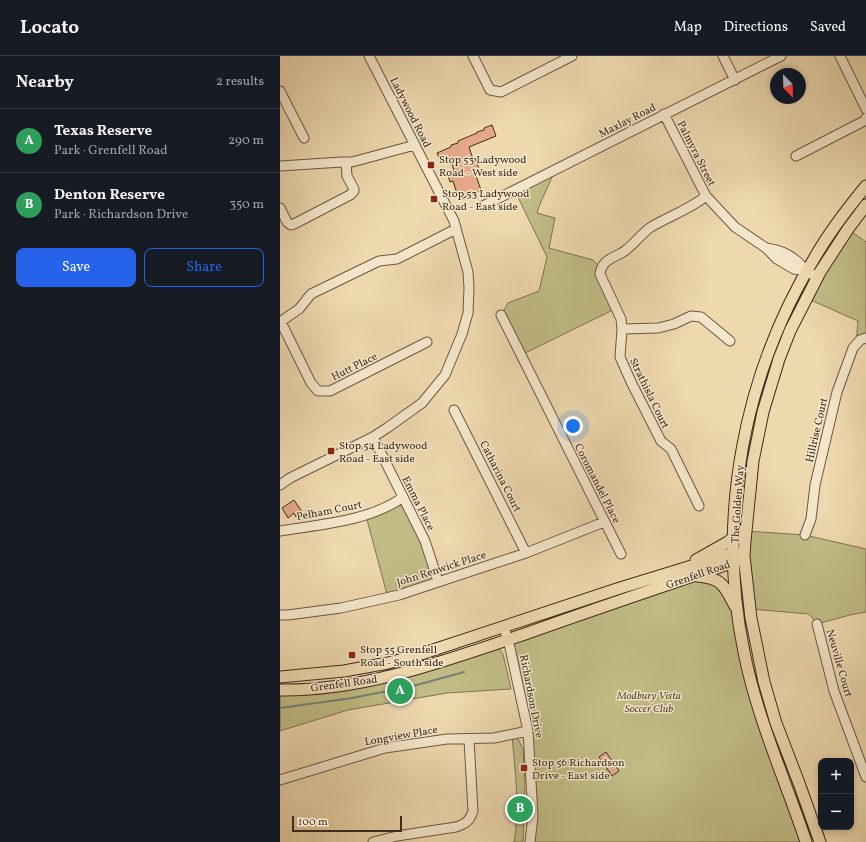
<!DOCTYPE html>
<html lang="en">
<head>
<meta charset="utf-8">
<style>
	:root { --surface:#171b24; --page:#20242c; --text:#f1f3f6; --muted:#9ea1a6; --line:#363941; --accent:#2563eb }
	body { margin:0; font-family:Vollkorn,serif; background:var(--page); color:var(--text) }
	.controls { position:absolute; right:12px; bottom:12px; display:grid; overflow:hidden; border-radius:8px; box-shadow:0 2px 6px #0003 }
	.controls button { width:36px; height:36px; display:grid; place-items:center; padding:0; border:0; border-bottom:1px solid var(--line); background:var(--surface); color:var(--text); font:20px sans-serif }
	.compass { position:absolute; left:490px; top:12px; width:36px; height:36px; border-radius:50%; background:var(--surface); box-shadow:0 2px 6px #0003; rotate:157deg }
	.scale { position:absolute; left:12px; bottom:10px; width:110px; box-sizing:border-box; padding-left:4px; border:2px solid #3f2d20; border-top:0; font-size:11px; line-height:14px; white-space:nowrap; color:#3f2d20; -webkit-text-stroke:3px #f4e6ca; paint-order:stroke }
	.you { position:absolute; left:293px; top:370px; width:14px; height:14px; margin:-10px; border:3px solid #fff; border-radius:50%; background:#1a73e8; box-shadow:0 0 0 6px #1a73e833 }
	.badge { display:grid; place-items:center; width:26px; height:26px; border-radius:50%; background:var(--accent); color:#fff; font-size:13px; font-weight:700 }
	.pin { position:absolute; translate:-50% -50%; border:2px solid #fff; box-shadow:0 1px 4px #0006 }
	.list { margin:0; padding:0; list-style:none }
	h2 { display:flex; justify-content:space-between; align-items:center; height:52px; margin:0; padding:0 16px; font-size:17px }
	h2 small { font-size:13px; font-weight:400; color:var(--muted) }
	.list li { display:grid; grid-template-columns:26px 1fr auto; gap:12px; align-items:center; box-sizing:border-box; height:64px; padding:0 16px; border-top:1px solid var(--line) }
	.list b { display:block; font-size:15px; white-space:nowrap }
	.list p { margin:0; font-size:13px; white-space:nowrap; color:var(--muted) }
	.list em { font-size:13px; font-style:normal; color:var(--muted) }
	.actions { display:flex; gap:8px; padding:12px 16px }
	.actions a { flex:1; padding:9px 0; border:1px solid var(--accent); border-radius:8px; text-align:center; font-size:14px; color:var(--accent) }
	.actions .main { background:var(--accent); color:#fff }
	.map { position:relative; flex:none; width:586px; height:786px; overflow:hidden }
	header { display:flex; align-items:center; gap:24px; box-sizing:border-box; height:56px; padding:0 20px; background:var(--surface); border-bottom:1px solid var(--line) }
	header strong { font-size:19px }
	nav { display:flex; gap:22px; margin-inline-start:auto; font-size:14px }
	main { display:flex }
	aside { flex:1; background:var(--surface) }
	.map>svg:first-child { display:block }
	.green { fill:#c1bc85; stroke:#807452 }
	.lines { fill:none; stroke-linecap:round; stroke-linejoin:round }
	.stream { stroke:#768176; stroke-width:2 }
	.building { fill:#e4a886; stroke:#3f2d20 }
	.minor-casing { stroke:#6b5844; stroke-width:11 }
	.major-casing { stroke:#3f2d20; stroke-width:13 }
	.minor { stroke:#f4e6ca; stroke-width:9 }
	.major { stroke:#eed8ae; stroke-width:11 }
	.poi-dot { fill:#8f2418; stroke:#f4e6ca; stroke-width:1.5 }
	.labels { text-anchor:middle; stroke-width:3; stroke-linejoin:round; paint-order:stroke }
	.street-label { font-size:11px; fill:#3f2d20; stroke:#f4e6ca }
	.poi-label { font-size:11px; fill:#3f2d20; stroke:#f4e6ca; text-anchor:start }
	.park-label { font-size:11px; font-style:italic; fill:#594a34; stroke:#f4e6ca }
</style>
</head>
<body>
<header>
<strong>Locato</strong>
<nav><a>Map</a><a>Directions</a><a>Saved</a></nav>
</header>
<main>
<aside>
<h2>Nearby<small>2 results</small></h2>
<ul class="list">
<li><span class="badge" style="background:#2e9e5b">A</span><div><b>Texas Reserve</b><p>Park · Grenfell Road</p></div><em>290 m</em></li>
<li><span class="badge" style="background:#2e9e5b">B</span><div><b>Denton Reserve</b><p>Park · Richardson Drive</p></div><em>350 m</em></li>
</ul>
<div class="actions"><a class="main">Save</a><a>Share</a></div>
</aside>
<div class="map">
<svg width="586" height="786" viewBox="0 0 586 786">
	<rect width="100%" height="100%" fill="#eed8ae"/>
	<filter id="stains"><feTurbulence type="fractalNoise" baseFrequency=".005" numOctaves="4"/><feColorMatrix values="0 0 0 0 .2 0 0 0 0 .09 0 0 0 0 .02 0 0 0 .5 -.17"/></filter>
	<radialGradient id="worn" r=".72"><stop offset=".6" stop-color="#630" stop-opacity="0"/><stop offset="1" stop-color="#630" stop-opacity=".3"/></radialGradient>
	<!-- green -->
	<path class="green" d="M273 119 260 148 257 157 275 162 269 192 313 204 321 212 337 252 241 299 221 259 228 247 259 235 267 201 235 135Z
		M568 173 586 186V283L576 288 578 265 526 242Z
		M122 442 158 525 108 542 86 460Z
		M466 475 525 479 586 493V556L570 559 537 568 529 558 470 553Z
		M413 520 434 523 458 558 465 601 526 786H250L248 675 228 583Z
		M215 592 220 594 223 598 231 633 167 637 68 654 0 675V637L26 636Z
		M232 680 238 683 243 693 245 728 243 786H234C240 753 235 713 232 680Z"/>
	<g class="lines">
		<!-- stream -->
		<path class="stream" d="M0 652 72 642 133 630 184 616"/>
	</g>
	<!-- building -->
	<path class="building" d="M212 69 216 80 189 91 193 103 195 102 199 113 194 114 201 134 179 144 173 125 170 126 167 117 174 114 170 103 161 106 157 97 171 91V89L178 87V85L197 77V76L204 74V72Z
		M14 444 22 456 16 461 14 457 8 462 2 452Z
		M326 696 339 715 332 720 319 701Z"/>
	<g class="lines">
		<!-- minor casing -->
		<g class="minor-casing">
			<path id="minor" d="M193 0 210 34 221 36 292 0
				M443 0 455 24
				M560 0 586 53
				M0 35 24 82
				M384 58 426 140 455 171 486 192 497 203 514 213 526 215 537 221
				M516 100 584 65 586 62
				M0 110 62 106H72L135 89
				M203 150 501 0
				M0 152 7 166 11 169 14 168 70 139 74 135V133L67 120 66 106
				M486 192C503 194 516 201 526 215
				M221 259 341 498
				M0 266 19 253 31 238 99 205 117 203 176 173
				M1 266 31 327 38 335H50L147 286
				M342 273 378 272 394 268 411 260 421 261 450 285
				M174 354 246 497
				M93 381 145 485 158 525
				M0 429 10 422 93 381 107 372 142 347 165 319 182 278 188 257 189 232 188 216 174 165 89 0
				M419 450 391 393 381 385 352 328 340 301 342 273 341 263 320 218C322 202 336 202 346 194 355 187 362 177 371 171 389 160 409 154 426 140
				M0 475C42 468 86 466 122 442
				M525 479 531 463 535 429 557 336 573 292 580 284 586 282
				M0 559H8L61 552 119 539 246 497 324 466
				M537 568 554 635 586 721
				M224 571 230 592 248 675 253 760 250 786
				M0 724 105 692 167 683 214 682 248 675
				M93 786 117 780 176 771C185 768 190 765 193 755L189 683"/>
		</g>
		<!-- major casing -->
		<g class="major-casing">
			<path id="major" d="M416 504 448 486 454 481
				M417 520C442 522 444 529 455 550
				M0 621 64 615 108 607 138 599 340 532 454 497 460 499
				M0 634C84 635 164 605 242 579 312 554 383 530 454 506L460 502
				M526 786C505 723 477 662 464 596 436 462 464 317 535 201 550 175 567 153 586 130
				M540 786 519 727 496 667 484 626 471 562 464 500 465 485 473 405 483 356 499 303 510 275 540 216 568 173 586 149"/>
		</g>
		<!-- minor -->
		<use href="#minor" class="minor"/>
		<!-- major -->
		<use href="#major" class="major"/>
	</g>
	<!-- markers -->
	<g class="poi-dot">
		<rect x="147" y="105" width="8" height="8" rx="2"/>
		<rect x="150" y="139" width="8" height="8" rx="2"/>
		<rect x="47" y="391" width="8" height="8" rx="2"/>
		<rect x="68" y="595" width="8" height="8" rx="2"/>
		<rect x="240" y="708" width="8" height="8" rx="2"/>
	</g>
	<g class="labels">
		<!-- street labels -->
		<g class="street-label">
			<text transform="translate(131 56) rotate(63)" y="4">Ladywood Road</text>
			<text transform="translate(347 64) rotate(-27)" y="4">Maxlay Road</text>
			<text transform="translate(417 97) rotate(63)" y="4">Palmyra Street</text>
			<text transform="translate(74 310) rotate(-27)" y="4">Hutt Place</text>
			<text transform="translate(370 337) rotate(64)" y="4">Strathisla Court</text>
			<text transform="translate(536 374) rotate(-77)" y="4">Hillrise Court</text>
			<text transform="translate(221 420) rotate(63)" y="4">Catharina Court</text>
			<text transform="translate(318 427) rotate(63)" y="4">Coromandel Place</text>
			<text transform="translate(139 447) rotate(63)" y="4">Emma Place</text>
			<text transform="translate(457 448) rotate(-86)" y="4">The Golden Way</text>
			<text transform="translate(49 454) rotate(-11)" y="4">Pelham Court</text>
			<text transform="translate(161 512) rotate(-18)" y="4">John Renwick Place</text>
			<text transform="translate(418 518) rotate(-19)" y="4">Grenfell Road</text>
			<text transform="translate(560 607) rotate(74)" y="4">Neuville Court</text>
			<text transform="translate(64 627) rotate(-8)" y="4">Grenfell Road</text>
			<text transform="translate(252 640) rotate(79)" y="4">Richardson Drive</text>
			<text transform="translate(121 679) rotate(-10)" y="4">Longview Place</text>
		</g>
		<!-- poi labels -->
		<g class="poi-label">
			<text x="159" y="107">Stop 53 Ladywood<tspan x="159" dy="13">Road - West side</tspan></text>
			<text x="162" y="141">Stop 53 Ladywood<tspan x="162" dy="13">Road - East side</tspan></text>
			<text x="59" y="393">Stop 54 Ladywood<tspan x="59" dy="13">Road - East side</tspan></text>
			<text x="80" y="597">Stop 55 Grenfell<tspan x="80" dy="13">Road - South side</tspan></text>
			<text x="252" y="710">Stop 56 Richardson<tspan x="252" dy="13">Drive - East side</tspan></text>
		</g>
		<!-- park labels -->
		<g class="park-label">
			<text x="369" y="643">Modbury Vista<tspan x="369" dy="13">Soccer Club</tspan></text>
		</g>
	</g>
	<rect width="100%" height="100%" filter="url(#stains)"/>
	<rect width="100%" height="100%" fill="url(#worn)"/>
</svg>
<div class="controls">
<button>+</button>
<button>−</button>
</div>
<svg class="compass" viewBox="-18 -18 36 36"><path d="M0-13l5 13h-10z" fill="#e53935"/><path d="M0 13l5-13h-10z" fill="#9ea1a6"/></svg>
<div class="scale">100 m</div>
<div class="you"></div>
<div class="pin badge" style="left:120px;top:635px;background:#2e9e5b">A</div>
<div class="pin badge" style="left:240px;top:753px;background:#2e9e5b">B</div>
</div>
</main>
</body>
</html>
